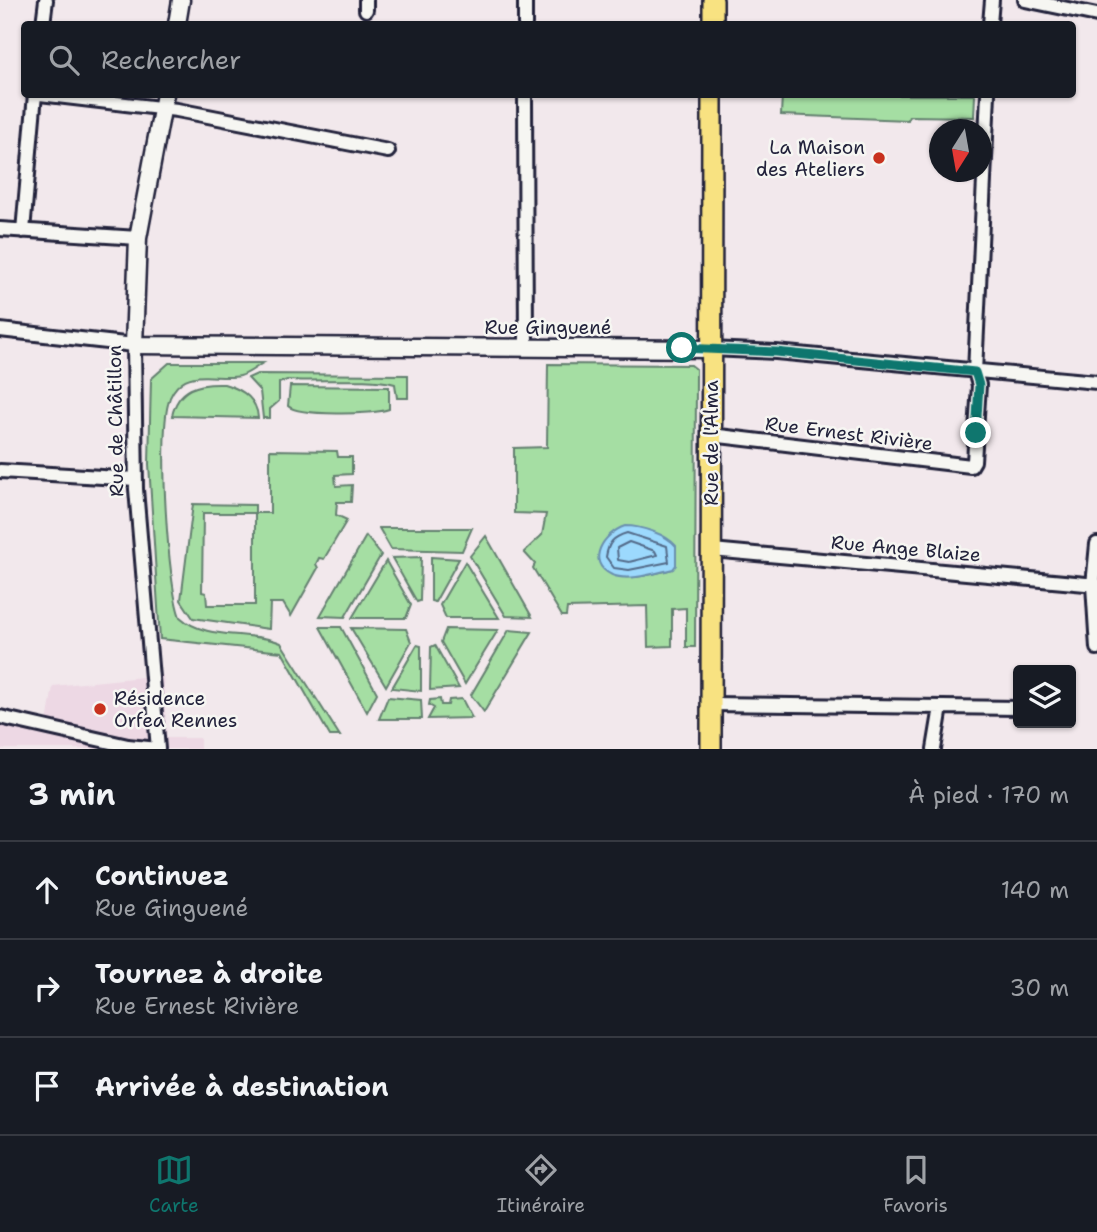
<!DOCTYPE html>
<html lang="fr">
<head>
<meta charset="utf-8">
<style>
	:root { --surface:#171b24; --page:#242831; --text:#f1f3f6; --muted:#9ea1a6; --line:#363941; --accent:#0f766e }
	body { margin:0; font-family:"Shantell Sans",sans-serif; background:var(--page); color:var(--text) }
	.controls { position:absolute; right:21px; bottom:21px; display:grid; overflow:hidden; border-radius:7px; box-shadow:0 2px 5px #0004 }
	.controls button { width:63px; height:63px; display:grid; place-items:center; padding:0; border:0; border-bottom:2px solid var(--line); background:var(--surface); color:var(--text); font:35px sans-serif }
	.compass { position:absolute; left:929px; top:119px; width:63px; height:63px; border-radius:50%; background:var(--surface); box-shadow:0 2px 5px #0004; rotate:191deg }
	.stop { position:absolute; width:21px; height:21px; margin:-16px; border:5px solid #0f766e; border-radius:50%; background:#fff }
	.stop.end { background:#0f766e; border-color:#fff; box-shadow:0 2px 7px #0008 }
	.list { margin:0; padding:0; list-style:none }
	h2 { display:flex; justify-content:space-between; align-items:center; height:91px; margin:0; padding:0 28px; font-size:30px }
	h2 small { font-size:23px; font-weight:400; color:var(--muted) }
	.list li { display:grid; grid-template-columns:46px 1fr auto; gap:21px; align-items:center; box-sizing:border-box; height:98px; padding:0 28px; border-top:2px solid var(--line) }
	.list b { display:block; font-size:26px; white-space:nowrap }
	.list p { margin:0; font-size:23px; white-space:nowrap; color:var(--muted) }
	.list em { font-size:23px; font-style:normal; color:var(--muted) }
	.icon { flex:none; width:38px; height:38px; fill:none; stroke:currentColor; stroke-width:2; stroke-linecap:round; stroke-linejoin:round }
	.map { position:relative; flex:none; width:1097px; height:749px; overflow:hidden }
	.search { position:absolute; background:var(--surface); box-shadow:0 2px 5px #0004; left:21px; right:21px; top:21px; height:77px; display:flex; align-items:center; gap:18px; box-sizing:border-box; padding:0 24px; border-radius:7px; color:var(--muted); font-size:26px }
	.sheet { height:385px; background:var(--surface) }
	nav { display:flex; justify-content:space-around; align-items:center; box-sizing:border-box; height:98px; border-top:2px solid var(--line); background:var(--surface); font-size:19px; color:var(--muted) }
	nav a { display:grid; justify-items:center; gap:4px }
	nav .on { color:var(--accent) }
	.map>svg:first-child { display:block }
	.built { fill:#edd8e4 }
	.green { fill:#a5dea3; stroke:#64806f; stroke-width:2; fill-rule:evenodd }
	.water { fill:#9cd9fd; stroke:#6b90af; stroke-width:2 }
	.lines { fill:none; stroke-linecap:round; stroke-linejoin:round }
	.shore { stroke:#536b89; stroke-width:2 }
	.minor-casing { stroke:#22223b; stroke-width:18 }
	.tertiary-casing { stroke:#22223b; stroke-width:21 }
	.primary-casing { stroke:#22223b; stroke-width:24 }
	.minor { stroke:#f6f6f2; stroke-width:12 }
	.tertiary { stroke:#f6f6f2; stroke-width:16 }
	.primary { stroke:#f8e281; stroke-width:19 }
	.route { stroke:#0f766e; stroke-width:9 }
	.poi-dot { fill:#c8321e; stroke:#f6f6f2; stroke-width:2.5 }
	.labels { text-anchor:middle; stroke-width:5; stroke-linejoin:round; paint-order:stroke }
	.poi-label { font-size:19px; fill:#22223b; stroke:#f6f6f2; text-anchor:end }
	.street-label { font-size:19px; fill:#22223b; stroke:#f6f6f2 }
</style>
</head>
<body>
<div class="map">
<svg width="1097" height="749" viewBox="0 0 1097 749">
	<rect width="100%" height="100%" fill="#f2e8ec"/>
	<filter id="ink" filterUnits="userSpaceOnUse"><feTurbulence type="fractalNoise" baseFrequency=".0143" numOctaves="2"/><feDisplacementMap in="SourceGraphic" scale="14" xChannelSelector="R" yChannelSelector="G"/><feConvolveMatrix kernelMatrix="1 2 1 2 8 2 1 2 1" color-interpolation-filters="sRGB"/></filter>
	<g filter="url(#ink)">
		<!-- built -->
		<path class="built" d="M163 675 167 738H200V749H0V721L46 729 53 686Z"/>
		<!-- green -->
		<path class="green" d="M782 95H975L974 117 909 116 908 120 781 115Z
			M169 363H263C256 367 248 374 240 376 222 380 198 371 182 382 174 388 170 395 168 404 159 439 167 583 180 617 206 641 249 630 281 643L340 736H330L282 652 160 639 149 464 151 379Z
			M548 364 691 365 696 369 695 647H686V608L672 609V646L648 647 647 606 567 608 566 616H562L533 568 535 564 524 552 542 535 546 514 514 513V448L547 447ZM599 557 673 569C648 575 608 589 599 557Z
			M257 374 408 375V398H397L395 384C368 377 319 382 287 380L279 383V401L270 409V418H263L260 391 248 378Z
			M224 384C242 389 257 398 258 418L172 416C178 388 198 383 224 384Z
			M290 386 389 387V409C375 415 298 416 288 406Z
			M270 450 337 451 338 457H352V474L335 475 336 486 352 485 351 502H337L336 515 347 520 324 559 319 558 316 564 318 568 291 616 283 603H270L269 629 193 618 181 600 193 504 255 505V513H270ZM203 513H255V605H207L206 593 202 592Z
			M379 528H472L462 551 391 549Z
			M366 536 381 555 345 617 320 616Z
			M486 536 532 617 506 616 470 556Z
			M421 557 420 601 417 602 392 558Z
			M431 557 459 559 435 602 431 601Z
			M386 561 411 605 406 618H352Z
			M465 562 499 618H446L440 605Z
			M320 627H341L377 693 367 712Z
			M351 628 406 629 411 642 386 686Z
			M446 629 498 630 465 684 441 642Z
			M509 630 532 632 484 712 471 695Z
			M417 645 421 646V691L392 688Z
			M435 645 459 688 430 690 431 647Z
			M388 697 421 700 422 719H379Z
			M440 699 441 705H448L449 700 462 699 472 718 428 719 434 708 429 705 430 700Z"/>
		<!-- water -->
		<path class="water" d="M625 526C641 526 666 534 676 546V565L673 569C655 573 629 582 612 575 584 562 604 533 625 526Z"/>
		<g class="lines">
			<!-- shore -->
			<path class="shore" d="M627 533 667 546 669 562 629 570 614 568 606 557C608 543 613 537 627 533Z
				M629 542 655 551 657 555 629 562 618 560 617 548Z"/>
			<!-- minor casing -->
			<g class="minor-casing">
				<path id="minor" d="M525 0V24
					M1025 0 1097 15
					M366 10V0
					M43 24 46 0
					M990 24 992 0
					M40 94 177 110 388 151
					M525 94 526 347
					M0 229 138 238
					M23 231 35 94
					M0 330 134 345 136 489 158 749 128 746 0 717
					M710 349 776 352 1097 382
					M711 435 971 466 974 461 979 385 975 372 988 94
					M0 471 136 479
					M1097 544 1093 585 1097 648
					M712 550 1097 585
					M711 704 1018 708
					M934 749 941 707"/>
			</g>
			<!-- tertiary casing -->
			<g class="tertiary-casing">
				<path id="tertiary" d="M177 24 181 0
					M165 94 138 238 134 345 710 349"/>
			</g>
			<!-- primary casing -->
			<g class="primary-casing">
				<path id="primary" d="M713 24V0
					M711 749 712 94"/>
			</g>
			<!-- minor -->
			<use href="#minor" class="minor"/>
			<!-- tertiary -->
			<use href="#tertiary" class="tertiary"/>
			<!-- primary -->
			<use href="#primary" class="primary"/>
		</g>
	</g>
	<g class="lines" filter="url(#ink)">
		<!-- route -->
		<path class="route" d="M682 348 776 352 975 372 979 385 976 433"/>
	</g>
	<!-- markers -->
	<g class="poi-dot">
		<circle cx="879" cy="158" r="7"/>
		<circle cx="100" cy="709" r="7"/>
	</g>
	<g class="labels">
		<!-- poi labels -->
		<g class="poi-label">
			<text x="865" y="154">La Maison<tspan x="865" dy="22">des Ateliers</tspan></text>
			<text x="114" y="705" text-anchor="start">Résidence<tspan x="114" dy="22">Orfea Rennes</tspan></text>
		</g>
		<!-- street labels -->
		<g class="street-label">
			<text x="548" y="334">Rue Ginguené</text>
			<text transform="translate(115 421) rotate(-91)" y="7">Rue de Châtillon</text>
			<text transform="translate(849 433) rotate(7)" y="7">Rue Ernest Rivière</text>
			<text transform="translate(711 443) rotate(-90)" y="7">Rue de l'Alma</text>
			<text transform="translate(906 548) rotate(5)" y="7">Rue Ange Blaize</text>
		</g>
	</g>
</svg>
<div class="controls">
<button><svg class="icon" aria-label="layers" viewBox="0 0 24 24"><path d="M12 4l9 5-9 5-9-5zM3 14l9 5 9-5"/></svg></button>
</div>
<svg class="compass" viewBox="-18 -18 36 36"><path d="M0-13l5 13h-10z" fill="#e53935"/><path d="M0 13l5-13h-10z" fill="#9ea1a6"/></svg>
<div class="stop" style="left:682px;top:348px"></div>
<div class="stop end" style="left:976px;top:433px"></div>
<div class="search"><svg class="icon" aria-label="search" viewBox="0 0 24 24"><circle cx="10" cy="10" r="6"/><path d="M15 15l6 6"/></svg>Rechercher</div>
</div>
<section class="sheet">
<h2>3 min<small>À pied · 170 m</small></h2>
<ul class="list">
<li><svg class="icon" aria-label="ahead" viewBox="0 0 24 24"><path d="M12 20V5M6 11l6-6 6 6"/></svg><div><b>Continuez</b><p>Rue Ginguené</p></div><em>140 m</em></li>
<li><svg class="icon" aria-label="right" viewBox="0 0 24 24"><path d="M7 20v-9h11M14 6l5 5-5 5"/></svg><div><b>Tournez à droite</b><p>Rue Ernest Rivière</p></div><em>30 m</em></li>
<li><svg class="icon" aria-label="arrive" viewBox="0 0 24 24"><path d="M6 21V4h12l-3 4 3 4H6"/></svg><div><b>Arrivée à destination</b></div></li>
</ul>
</section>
<nav>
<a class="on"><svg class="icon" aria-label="map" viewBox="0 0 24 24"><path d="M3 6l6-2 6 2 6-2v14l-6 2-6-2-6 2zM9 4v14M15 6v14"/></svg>Carte</a>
<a><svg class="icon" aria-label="directions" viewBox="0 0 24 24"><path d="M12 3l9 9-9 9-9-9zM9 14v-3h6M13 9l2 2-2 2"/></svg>Itinéraire</a>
<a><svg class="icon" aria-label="saved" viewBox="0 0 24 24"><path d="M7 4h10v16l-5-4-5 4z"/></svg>Favoris</a>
</nav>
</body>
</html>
